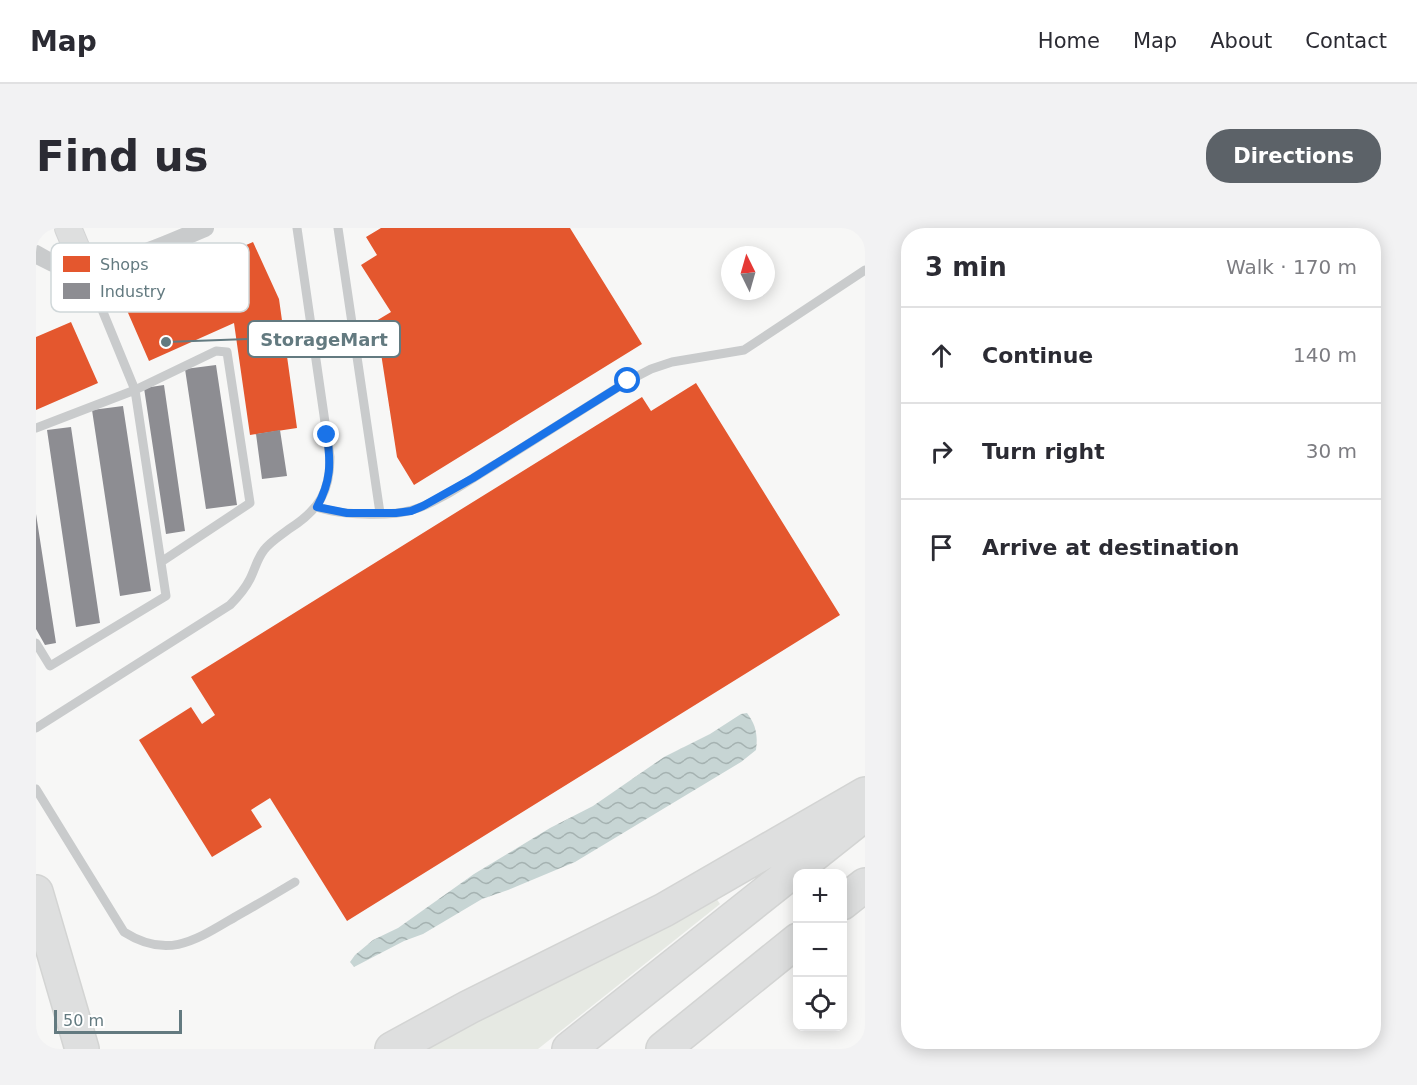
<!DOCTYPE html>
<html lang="en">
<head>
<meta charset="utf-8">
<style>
	:root { --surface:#fff; --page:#f2f2f3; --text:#2b2b33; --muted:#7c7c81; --line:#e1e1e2; --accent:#5c6268 }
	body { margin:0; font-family:"DejaVu Sans",sans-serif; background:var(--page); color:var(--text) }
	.controls { position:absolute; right:18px; bottom:18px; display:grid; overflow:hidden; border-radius:12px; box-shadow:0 3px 15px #0003 }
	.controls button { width:54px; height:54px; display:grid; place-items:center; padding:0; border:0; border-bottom:2px solid var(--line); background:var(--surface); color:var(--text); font:30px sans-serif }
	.compass { position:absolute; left:685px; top:18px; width:54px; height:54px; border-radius:50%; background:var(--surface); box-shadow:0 3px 15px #0003; rotate:355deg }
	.scale { position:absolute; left:18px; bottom:15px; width:128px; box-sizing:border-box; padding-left:6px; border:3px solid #637a80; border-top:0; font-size:16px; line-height:21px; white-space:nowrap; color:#637a80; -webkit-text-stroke:4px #fff; paint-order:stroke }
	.stop { position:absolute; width:18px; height:18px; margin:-14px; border:4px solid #1a73e8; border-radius:50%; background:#fff }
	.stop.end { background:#1a73e8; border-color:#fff; box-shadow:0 2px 6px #0008 }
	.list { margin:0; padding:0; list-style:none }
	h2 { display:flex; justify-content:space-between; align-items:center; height:78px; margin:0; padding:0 24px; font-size:26px }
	h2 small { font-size:20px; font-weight:400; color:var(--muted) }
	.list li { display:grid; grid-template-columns:39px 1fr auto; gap:18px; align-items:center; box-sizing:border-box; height:96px; padding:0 24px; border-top:2px solid var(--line) }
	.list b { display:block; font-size:22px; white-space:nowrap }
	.list em { font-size:20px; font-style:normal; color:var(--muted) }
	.icon { flex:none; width:33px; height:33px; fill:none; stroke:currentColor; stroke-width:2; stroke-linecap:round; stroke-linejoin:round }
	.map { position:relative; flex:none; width:829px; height:821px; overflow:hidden; border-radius:24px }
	header { display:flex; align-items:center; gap:36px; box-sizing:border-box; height:84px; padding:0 30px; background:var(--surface); border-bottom:2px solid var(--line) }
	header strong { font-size:28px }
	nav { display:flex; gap:33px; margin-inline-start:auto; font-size:21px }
	.intro { display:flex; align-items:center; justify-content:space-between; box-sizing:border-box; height:144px; padding:0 36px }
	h1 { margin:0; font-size:42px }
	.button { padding:15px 27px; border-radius:24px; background:var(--accent); color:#fff; font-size:21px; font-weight:700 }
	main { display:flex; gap:36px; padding:0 36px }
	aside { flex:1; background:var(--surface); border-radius:24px; box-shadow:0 3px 15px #0003 }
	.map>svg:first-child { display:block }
	.green { fill:#e6e9e3 }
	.water { fill:url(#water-waves) }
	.shops { fill:#e4572e }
	.industry { fill:#8d8d92 }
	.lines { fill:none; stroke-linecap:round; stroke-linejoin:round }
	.secondary-casing { stroke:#d3d4d4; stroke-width:28 }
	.highway-casing { stroke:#d3d4d3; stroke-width:36 }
	.lane { stroke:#c9cbcc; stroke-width:9 }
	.street { stroke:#c9cbcc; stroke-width:18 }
	.secondary { stroke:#dedfdf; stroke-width:26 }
	.highway { stroke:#dedfdf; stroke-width:33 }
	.route { stroke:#1a73e8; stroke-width:8 }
	.key { fill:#fff; stroke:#d0d7d9; stroke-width:1.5 }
	.key-label { font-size:16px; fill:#637a80 }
	.leader { fill:none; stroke:#637a80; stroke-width:2 }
	.callout-dot { fill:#637a80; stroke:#fff; stroke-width:2 }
	.callout { fill:#fff; stroke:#637a80; stroke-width:2 }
	.callout-label { font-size:18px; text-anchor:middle; font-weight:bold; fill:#637a80 }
</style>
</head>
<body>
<header>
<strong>Map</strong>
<nav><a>Home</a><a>Map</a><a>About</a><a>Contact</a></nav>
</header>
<div class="intro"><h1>Find us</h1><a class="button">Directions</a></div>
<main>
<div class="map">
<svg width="829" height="821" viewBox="0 0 829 821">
	<defs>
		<pattern id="water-waves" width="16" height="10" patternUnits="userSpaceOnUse" patternTransform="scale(1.5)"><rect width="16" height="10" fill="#c7d5d4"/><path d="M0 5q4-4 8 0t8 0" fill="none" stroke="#a5b2b1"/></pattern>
	</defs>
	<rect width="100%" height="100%" fill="#f7f7f6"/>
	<!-- green -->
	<path class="green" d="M678 667 684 676 502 821H384L556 737Z"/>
	<!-- water -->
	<path class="water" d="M711 485C720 497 722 507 720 522L705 534 539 634 472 662 446 671 387 706 368 713 318 739 314 734 319 727 337 712 362 700 438 646 514 600 557 578 628 529 674 506 705 486Z"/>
	<!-- shops -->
	<path class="shops" d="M345 0H534L606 116 378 257 361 229 340 93 355 84 325 37 341 27 330 9Z
		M217 14 243 71 261 200 214 207 198 95 113 133 86 71 146 45 144 40 158 34 160 39Z
		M35 94 62 155 0 182V109Z
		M660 155 804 387 311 693 234 570 215 582 226 599 176 629 103 512 155 479 166 496 179 487 155 449 606 169 615 183Z"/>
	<!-- industry -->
	<path class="industry" d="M180 137 201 277 170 281 149 141Z
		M128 157 149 303 130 306 108 160Z
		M87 178 115 363 84 368 56 182Z
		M35 199 64 395 40 399 11 202Z
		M244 202 251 248 226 251 220 206Z
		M0 286 20 415 9 417 0 401Z"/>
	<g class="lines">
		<!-- secondary casing -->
		<g class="secondary-casing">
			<path id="secondary" d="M32 0 50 43"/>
		</g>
		<!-- highway casing -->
		<g class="highway-casing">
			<path id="highway" d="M0 664 46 821
				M806 675 829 657
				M356 821 433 779 628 682 829 566
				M533 821 829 586
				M627 821 762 712"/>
		</g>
		<!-- lane -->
		<path class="lane" d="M302 0 344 285
			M0 200 99 162 180 123 191 124 214 275 125 334
			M281 279C303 287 353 289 376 282 402 275 436 250 460 236 504 208 548 181 592 153L615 141 636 134 708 122 829 42
			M0 415 14 438 130 368 99 162 51 45
			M0 500 194 377C202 369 209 361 214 351 219 341 221 331 228 322 235 313 244 308 253 301 283 282 294 264 294 229L261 0
			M0 561 88 704C132 732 160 712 199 689 219 678 239 666 259 654"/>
		<!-- street -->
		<path class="street" d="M0 26C41 52 72 41 113 23 132 16 150 8 169 0"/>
		<!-- secondary -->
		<use href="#secondary" class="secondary"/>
		<!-- highway -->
		<use href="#highway" class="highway"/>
	</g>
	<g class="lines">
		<!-- route -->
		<path class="route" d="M291 207C295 236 295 253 281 279L311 285H360L375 283 387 278 437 250 592 153"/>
	</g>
	<!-- legend -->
	<rect x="15" y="15" width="198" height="69" rx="9" class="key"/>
	<rect x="27" y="28" width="27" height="16" fill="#e4572e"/>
	<rect x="27" y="55" width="27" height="16" fill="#8d8d92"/>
	<g class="key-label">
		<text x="64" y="42">Shops</text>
		<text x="64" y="69">Industry</text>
	</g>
	<!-- callouts -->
	<path class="leader" d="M130 114L212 111"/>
	<circle class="callout-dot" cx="130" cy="114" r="6"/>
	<rect class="callout" x="212" y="93" width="152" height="36" rx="6"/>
	<g class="callout-label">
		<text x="288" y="118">StorageMart</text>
	</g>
</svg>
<div class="controls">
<button>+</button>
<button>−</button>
<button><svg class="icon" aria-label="locate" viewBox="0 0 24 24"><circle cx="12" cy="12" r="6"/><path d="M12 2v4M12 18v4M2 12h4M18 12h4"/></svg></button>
</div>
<svg class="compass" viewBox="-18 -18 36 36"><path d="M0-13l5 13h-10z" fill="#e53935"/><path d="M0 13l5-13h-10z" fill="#7c7c81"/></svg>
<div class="scale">50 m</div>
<div class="stop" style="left:592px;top:153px"></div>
<div class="stop end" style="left:291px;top:207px"></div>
</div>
<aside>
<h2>3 min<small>Walk · 170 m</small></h2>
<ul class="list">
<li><svg class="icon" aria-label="ahead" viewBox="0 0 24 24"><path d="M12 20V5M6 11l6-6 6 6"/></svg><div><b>Continue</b></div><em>140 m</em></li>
<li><svg class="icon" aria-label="right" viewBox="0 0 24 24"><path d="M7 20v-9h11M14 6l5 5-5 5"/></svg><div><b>Turn right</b></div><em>30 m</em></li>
<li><svg class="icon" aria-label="arrive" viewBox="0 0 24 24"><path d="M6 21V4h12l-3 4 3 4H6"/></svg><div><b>Arrive at destination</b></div></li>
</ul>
</aside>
</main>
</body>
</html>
